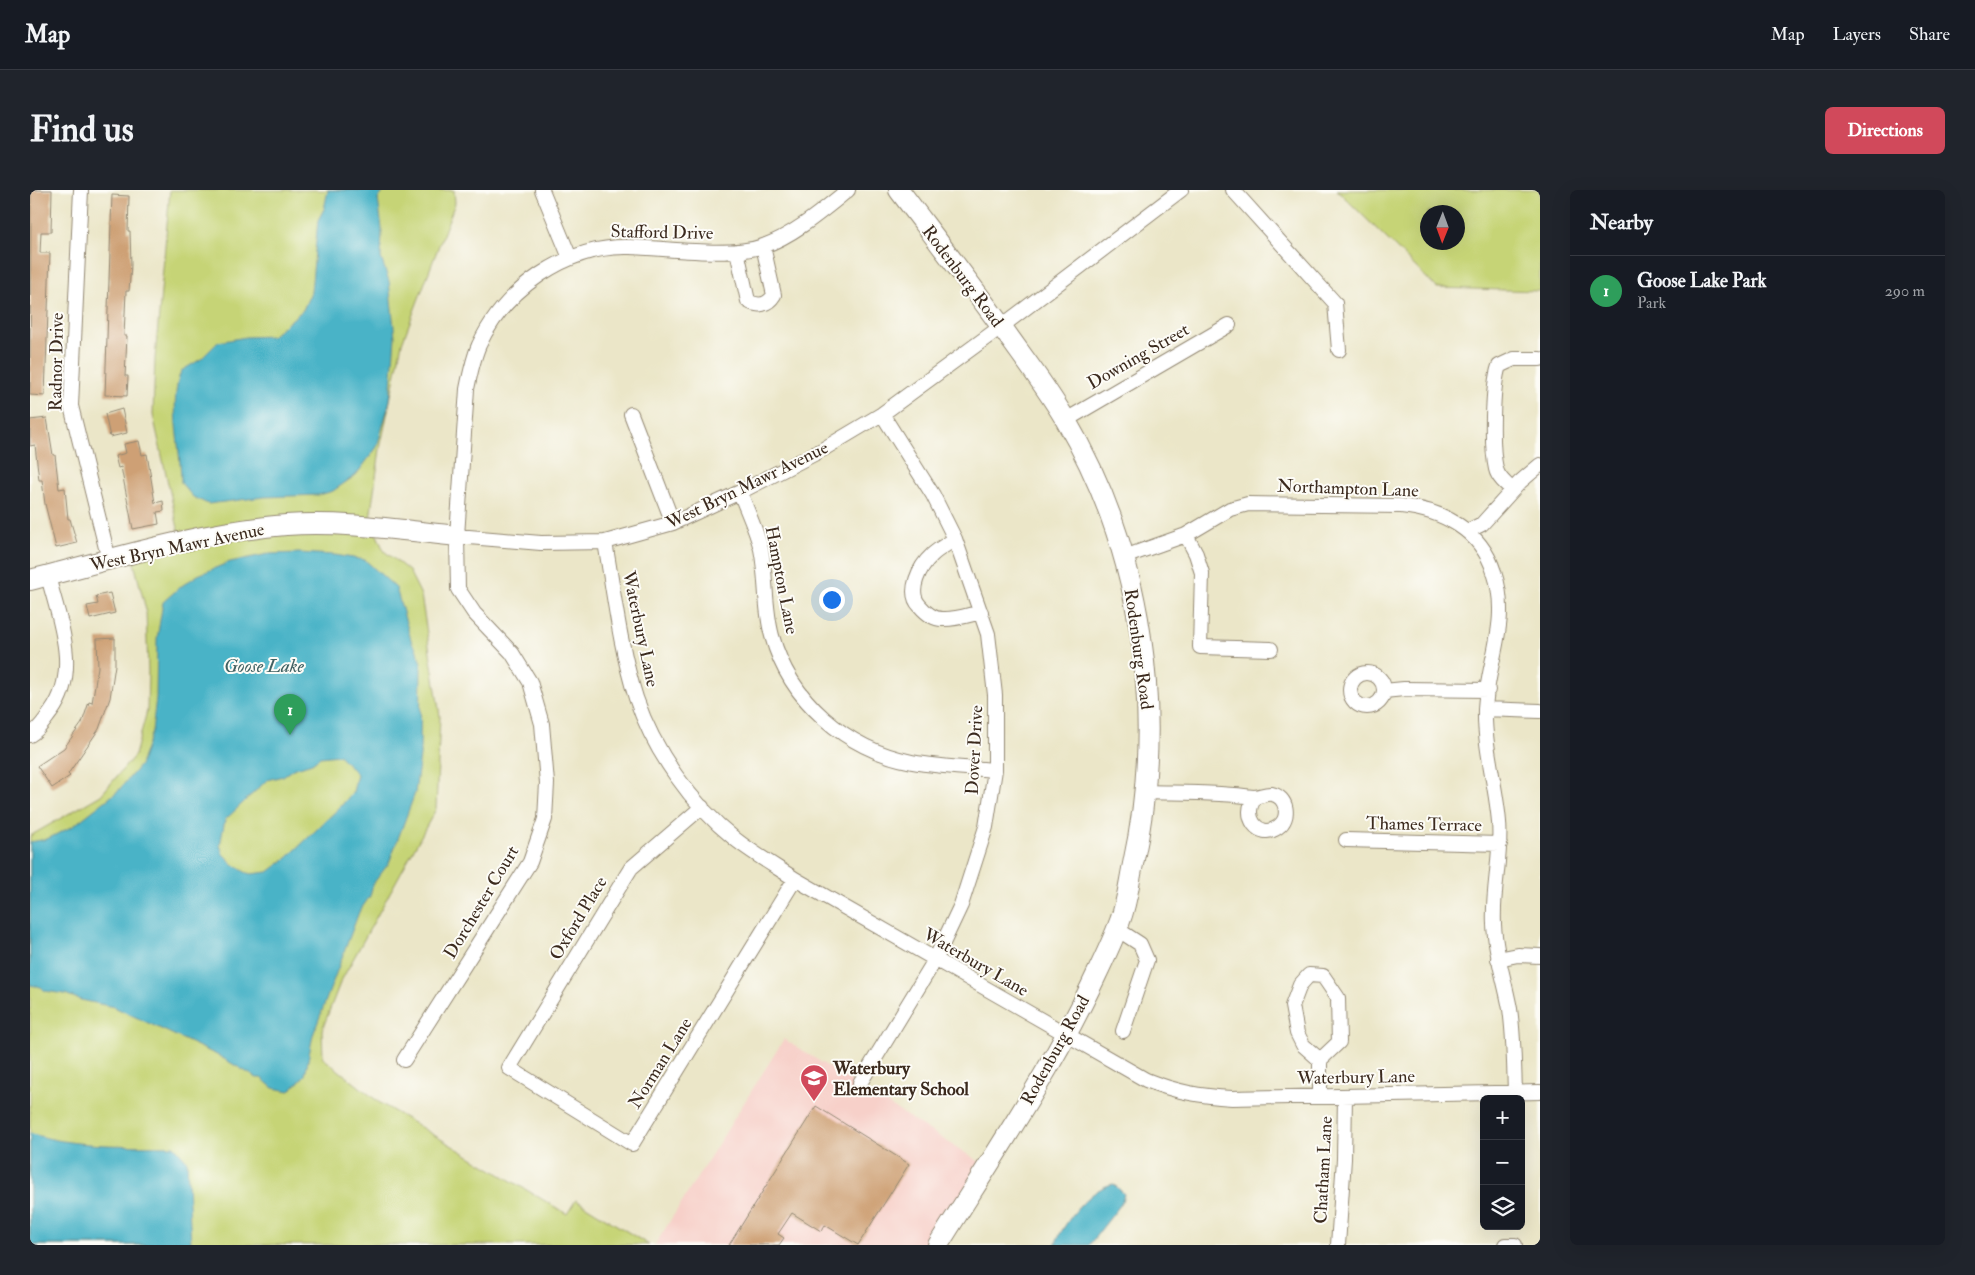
<!DOCTYPE html>
<html lang="en">
<head>
<meta charset="utf-8">
<style>
	:root { --surface:#171b24; --page:#20242c; --text:#f1f3f6; --muted:#9ea1a6; --line:#363941; --accent:#d1495b }
	body { margin:0; font-family:"IM FELL Double Pica",serif; background:var(--page); color:var(--text) }
	.controls { position:absolute; right:15px; bottom:15px; display:grid; overflow:hidden; border-radius:8px; box-shadow:0 5px 20px #0002 }
	.controls button { width:45px; height:45px; display:grid; place-items:center; padding:0; border:0; border-bottom:1px solid var(--line); background:var(--surface); color:var(--text); font:25px sans-serif }
	.compass { position:absolute; left:1390px; top:15px; width:45px; height:45px; border-radius:50%; background:var(--surface); box-shadow:0 5px 20px #0002; rotate:181deg }
	.you { position:absolute; left:801px; top:409px; width:18px; height:18px; margin:-12px; border:4px solid #fff; border-radius:50%; background:#1a73e8; box-shadow:0 0 0 8px #1a73e833 }
	.badge { display:grid; place-items:center; width:32px; height:32px; border-radius:50%; background:var(--accent); color:#fff; font-size:16px; font-weight:700 }
	.pin { position:absolute; translate:-50% -41px; filter:drop-shadow(0 1px 2px #0008) }
	.pin::after { content:''; position:absolute; top:26px; width:18px; height:15px; background:inherit; clip-path:polygon(0 0,100% 0,50% 100%) }
	.list { margin:0; padding:0; list-style:none }
	h2 { display:flex; justify-content:space-between; align-items:center; height:65px; margin:0; padding:0 20px; font-size:21px }
	h2 small { font-size:16px; font-weight:400; color:var(--muted) }
	.list li { display:grid; grid-template-columns:32px 1fr auto; gap:15px; align-items:center; box-sizing:border-box; height:70px; padding:0 20px; border-top:1px solid var(--line) }
	.list b { display:block; font-size:19px; white-space:nowrap }
	.list p { margin:0; font-size:16px; white-space:nowrap; color:var(--muted) }
	.list em { font-size:16px; font-style:normal; color:var(--muted) }
	.icon { flex:none; width:28px; height:28px; fill:none; stroke:currentColor; stroke-width:2; stroke-linecap:round; stroke-linejoin:round }
	.map { position:relative; flex:none; width:1510px; height:1055px; overflow:hidden; border-radius:8px }
	header { display:flex; align-items:center; gap:30px; box-sizing:border-box; height:70px; padding:0 25px; background:var(--surface); border-bottom:1px solid var(--line) }
	header strong { font-size:24px }
	nav { display:flex; gap:28px; margin-inline-start:auto; font-size:18px }
	.intro { display:flex; align-items:center; justify-content:space-between; box-sizing:border-box; height:120px; padding:0 30px }
	h1 { margin:0; font-size:35px }
	.button { padding:12px 22px; border-radius:8px; background:var(--accent); color:#fff; font-size:18px; font-weight:700 }
	main { display:flex; gap:30px; padding:0 30px }
	aside { flex:1; background:var(--surface); border-radius:8px; box-shadow:0 5px 20px #0002 }
	.map>svg:first-child { display:block }
	.built { fill:#f7d0c9 }
	.green { fill:#c6d476; stroke:#807f4a; fill-rule:evenodd }
	.water { fill:#49b3c7; stroke:#426e72; fill-rule:evenodd }
	.building { fill:#cea074 }
	.lines { fill:none; stroke-linecap:round; stroke-linejoin:round }
	.street-casing { stroke:#938873; stroke-width:16 }
	.secondary-casing { stroke:#938873; stroke-width:22 }
	.street { stroke:#fff; stroke-width:14 }
	.secondary { stroke:#fff; stroke-width:20 }
	.labels { text-anchor:middle; stroke-width:4; stroke-linejoin:round; paint-order:stroke }
	.street-label { font-size:18px; fill:#3b2a1e; stroke:#fdfcf7 }
	.poi-label { font-size:18px; font-weight:bold; fill:#3b2a1e; stroke:#fdfcf7; text-anchor:start }
	.water-label { font-size:19px; font-style:italic; fill:#416162; stroke:#fdfcf7 }
</style>
</head>
<body>
<header>
<strong>Map</strong>
<nav><a>Map</a><a>Layers</a><a>Share</a></nav>
</header>
<div class="intro"><h1>Find us</h1><a class="button">Directions</a></div>
<main>
<div class="map">
<svg width="1510" height="1055" viewBox="0 0 1510 1055">
	<rect width="100%" height="100%" fill="#fdfcf7"/>
	<filter id="ink" filterUnits="userSpaceOnUse"><feTurbulence type="fractalNoise" baseFrequency=".02" numOctaves="2"/><feDisplacementMap in="SourceGraphic" scale="10" xChannelSelector="R" yChannelSelector="G"/><feConvolveMatrix kernelMatrix="1 2 1 2 8 2 1 2 1" color-interpolation-filters="sRGB"/></filter>
	<filter id="wash" filterUnits="userSpaceOnUse"><feTurbulence type="fractalNoise" baseFrequency=".0096" numOctaves="4" result="noise"/><feDisplacementMap in="SourceGraphic" scale="20" xChannelSelector="R" yChannelSelector="G"/><feGaussianBlur stdDeviation="1.12" result="paint"/><feColorMatrix in="noise" values="0 0 0 0 0 0 0 0 0 0 0 0 0 0 0 0 0 1.4 0 .05"/><feComposite in="paint" operator="in"/></filter>
	<g filter="url(#wash)">
		<rect width="100%" height="100%" fill="#ebe6c8"/>
		<!-- built -->
		<path class="built" d="M754 849 953 974 903 1055H625Z"/>
		<!-- green -->
		<path class="green" d="M140 0H424L425 13 372 153 350 259 340 329 354 361 379 381 391 405 410 526 406 619 310 793 292 840 293 868 350 913 537 1024 546 1010 619 1055H0V646L71 605 105 565 117 521 118 481 116 420 102 365 151 352 123 225 125 169Z
			M1307 0H1510V101L1407 98ZM1398 22H1428V52H1398Z"/>
		<!-- water -->
		<path class="water" d="M298 0H355L348 9 352 38 351 68 359 91 365 147 360 210 347 257 326 285 303 301 289 305 234 307 178 314 163 307 151 293C151 256 138 216 151 181L171 169 188 152 216 147 242 146 273 120 281 102 288 30 294 19Z
			M269 363 305 365 335 370 366 398 382 453 386 458 391 473 390 566 385 603 359 673 343 694 340 706 329 722 283 845 275 885 260 901 243 898 231 888H227L189 866 84 817 51 810 35 804 15 801 11 797 0 795V652L17 649 43 636 88 601 110 575 122 541 126 508 127 449 133 412 150 397 168 385 200 372 238 364ZM309 565 327 584 323 602 311 616 257 668 238 682 221 684 215 682 203 674 193 664 190 655 195 630 237 590 253 586 263 579 282 573 290 567Z
			M0 943C42 958 99 955 144 956L157 971 161 1055H0Z
			M1084 994 1094 1004 1091 1014 1059 1055H1025C1033 1034 1060 997 1084 994Z"/>
		<g id="blocks">
			<!-- building -->
			<path class="building" d="M1 0H22L21 42H11L10 63H20L15 206 0 205Z
				M82 5 99 6 98 41H100L101 75 99 101H96L94 146H97L95 186H98L97 206 75 205Z
				M92 219 97 243 80 247 75 224Z
				M17 228 23 265H25L29 299 35 298 38 329H40L47 353 26 358 15 314 12 290H9L5 255 0 256V230Z
				M109 251 112 265 117 264 125 313 133 311 134 321 127 322 129 334 103 339 91 277 88 278 85 266 96 263 94 254Z
				M80 403 85 423 60 429 57 416 68 414 66 406Z
				M85 448V475L80 508 69 539 38 584 40 586 22 598 7 576 34 558 52 533 59 512 62 513 68 477 67 449Z
				M786 916 879 974 828 1055 795 1035 791 1041 762 1023 748 1044 754 1048 749 1055H699Z"/>
		</g>
	</g>
	<g filter="url(#ink)">
		<use href="#blocks" fill-opacity="0" stroke="#938873" stroke-width="1"/>
		<g class="lines">
			<!-- street casing -->
			<g class="street-casing">
				<path id="street" d="M51 0 41 216 79 370
					M512 0 540 68
					M1203 0 1305 113 1309 160
					M707 61 718 111C728 117 738 115 744 105L733 56
					M601 224 643 333
					M1036 230 1199 135
					M1483 300C1477 295 1468 288 1466 279 1461 257 1462 196 1469 176L1484 169H1510
					M710 302C717 321 726 339 731 359 737 388 734 417 742 446 760 511 816 559 882 572 909 577 938 578 965 580
					M1438 341 1452 334 1490 292 1510 275
					M1156 345 1166 364 1172 383 1170 457 1241 459
					M427 346 511 353 575 352 643 333 710 302 790 261 852 224 972 136 1151 0
					M925 349C918 354 908 359 902 365 890 376 876 402 890 416 896 423 903 429 912 429 925 430 938 425 951 422
					M575 352C584 404 590 458 606 508 624 561 661 614 705 649 724 664 745 676 765 689L1116 890C1146 902 1170 906 1202 908L1510 902
					M1094 367 1156 345 1200 319 1218 314 1371 316C1412 320 1451 340 1464 382 1481 432 1457 471 1455 520 1454 557 1466 595 1469 632 1472 666 1462 700 1464 734 1465 763 1475 791 1480 819 1484 847 1484 875 1485 902
					M1320 500a17 17 0 1 1 34 0a17 17 0 1 1-34 0Z
					M1354 501 1374 499 1458 500
					M1455 519 1510 521
					M0 545C10 539 14 531 21 522 51 481 29 430 18 386
					M1116 602C1152 603 1188 602 1223 607 1230 607 1235 603 1242 604 1257 607 1261 628 1248 637 1229 651 1210 625 1226 607
					M672 617 601 678 596 686 479 878 602 954 765 689
					M1316 650 1470 654
					M1087 739 1110 754 1117 770 1093 841
					M1468 769 1488 765 1510 766
					M374 870 500 672 515 629 517 593 512 534 500 492 482 463 444 423 428 399 427 346 437 199C440 184 443 169 449 155 475 99 537 55 600 57 637 58 699 68 733 56 763 46 793 20 818 0
					M1290 870 1273 855 1267 843 1262 816 1270 795 1279 785 1293 786 1308 808 1309 852 1290 870V906
					M830 893 905 770 931 715 956 637 965 580V505L958 444 925 349 903 305 852 224
					M1308 1055 1314 969 1315 906
					M1475 1055H1485"/>
			</g>
			<!-- secondary casing -->
			<g class="secondary-casing">
				<path id="secondary" d="M869 0C909 53 950 106 989 161 1005 183 1021 205 1035 229 1113 362 1136 524 1103 674 1099 693 1097 713 1090 731 1082 753 1071 775 1061 796 1018 886 961 970 908 1055
					M0 390C84 369 169 342 256 335 313 331 370 340 427 346"/>
			</g>
			<!-- street -->
			<use href="#street" class="street"/>
			<!-- secondary -->
			<use href="#secondary" class="secondary"/>
		</g>
	</g>
	<!-- icons -->
	<defs>
		<g id="school-pin" transform="scale(1.4375)"><path d="M0 17L-7.5 6A9.5 9.5 0 1 1 7.5 6Z" fill="#d1495b" stroke="#fdfcf7"/><path d="M0-5L7-2L0 1L-7-2ZM-4 1L0 2.5L4 1V4Q0 6-4 4Z" fill="#fff"/></g>
	</defs>
	<g fill-rule="evenodd">
		<use href="#school-pin" x="784" y="888"/>
	</g>
	<g class="labels">
		<!-- street labels -->
		<g class="street-label">
			<text transform="translate(632 42) rotate(1)" y="6">Stafford Drive</text>
			<text transform="translate(933 86) rotate(53)" y="6">Rodenburg Road</text>
			<text transform="translate(1108 166) rotate(-30)" y="6">Downing Street</text>
			<text transform="translate(26 172) rotate(-89)" y="6">Radnor Drive</text>
			<text transform="translate(717 295) rotate(-26)" y="6">West Bryn Mawr Avenue</text>
			<text transform="translate(1318 298) rotate(2)" y="6">Northampton Lane</text>
			<text transform="translate(147 357) rotate(-12)" y="6">West Bryn Mawr Avenue</text>
			<text transform="translate(752 390) rotate(79)" y="6">Hampton Lane</text>
			<text transform="translate(611 439) rotate(78)" y="6">Waterbury Lane</text>
			<text transform="translate(1109 459) rotate(82)" y="6">Rodenburg Road</text>
			<text transform="translate(944 560) rotate(-87)" y="6">Dover Drive</text>
			<text transform="translate(1394 634) rotate(1)" y="6">Thames Terrace</text>
			<text transform="translate(451 712) rotate(-59)" y="6">Dorchester Court</text>
			<text transform="translate(548 728) rotate(-59)" y="6">Oxford Place</text>
			<text transform="translate(946 772) rotate(30)" y="6">Waterbury Lane</text>
			<text transform="translate(1025 860) rotate(-61)" y="6">Rodenburg Road</text>
			<text transform="translate(630 873) rotate(-58)" y="6">Norman Lane</text>
			<text transform="translate(1326 887) rotate(-1)" y="6">Waterbury Lane</text>
			<text transform="translate(1293 980) rotate(-87)" y="6">Chatham Lane</text>
		</g>
		<!-- poi labels -->
		<g class="poi-label">
			<text x="803" y="884">Waterbury<tspan x="803" dy="21">Elementary School</tspan></text>
		</g>
		<!-- water labels -->
		<g class="water-label">
			<text x="234" y="482">Goose Lake</text>
		</g>
	</g>
</svg>
<div class="controls">
<button>+</button>
<button>−</button>
<button><svg class="icon" aria-label="layers" viewBox="0 0 24 24"><path d="M12 4l9 5-9 5-9-5zM3 14l9 5 9-5"/></svg></button>
</div>
<svg class="compass" viewBox="-18 -18 36 36"><path d="M0-13l5 13h-10z" fill="#e53935"/><path d="M0 13l5-13h-10z" fill="#9ea1a6"/></svg>
<div class="you"></div>
<div class="pin badge" style="left:260px;top:545px;background:#2e9e5b">1</div>
</div>
<aside>
<h2>Nearby<small></small></h2>
<ul class="list">
<li><span class="badge" style="background:#2e9e5b">1</span><div><b>Goose Lake Park</b><p>Park</p></div><em>290 m</em></li>
</ul>
</aside>
</main>
</body>
</html>
